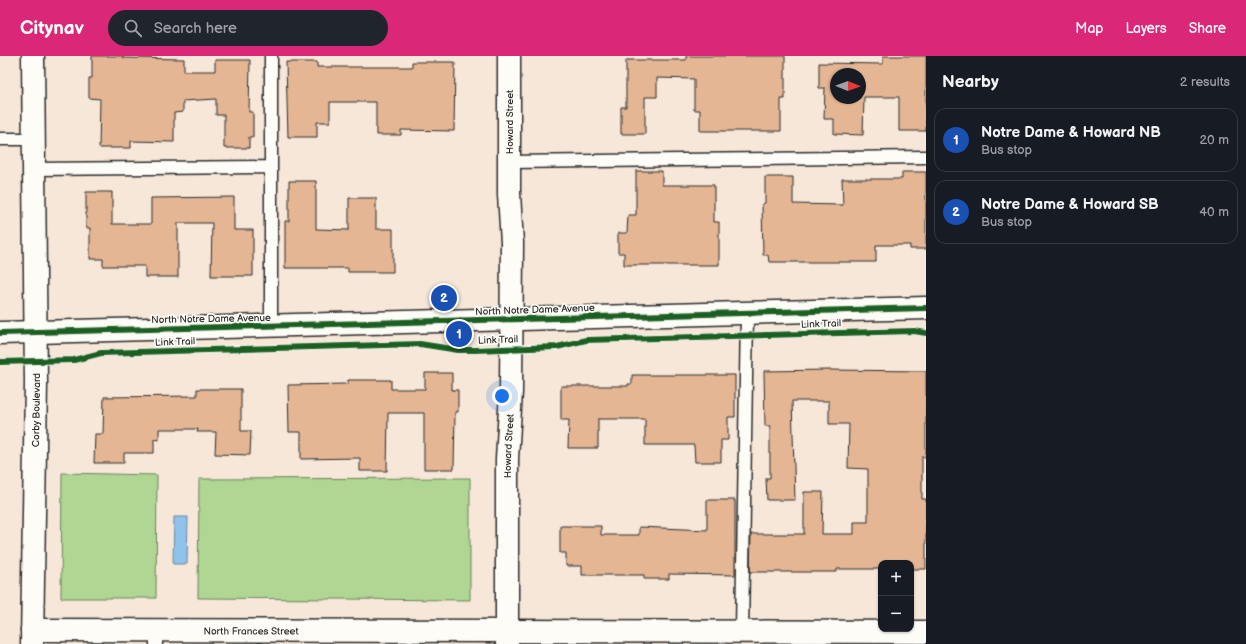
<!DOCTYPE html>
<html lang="en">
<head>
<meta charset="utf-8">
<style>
	:root { --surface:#171b24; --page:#20242c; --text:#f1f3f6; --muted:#9ea1a6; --line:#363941; --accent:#db2777 }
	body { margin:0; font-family:"Balsamiq Sans",sans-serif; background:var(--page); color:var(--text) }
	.controls { position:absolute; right:12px; bottom:12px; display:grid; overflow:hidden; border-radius:8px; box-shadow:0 1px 3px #0004 }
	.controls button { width:36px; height:36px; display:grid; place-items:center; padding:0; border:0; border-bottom:1px solid var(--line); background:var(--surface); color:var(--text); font:20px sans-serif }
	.compass { position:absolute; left:830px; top:12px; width:36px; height:36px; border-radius:50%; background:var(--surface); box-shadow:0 1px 3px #0004; rotate:91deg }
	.you { position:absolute; left:502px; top:340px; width:14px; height:14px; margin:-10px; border:3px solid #fff; border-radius:50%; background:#1a73e8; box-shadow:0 0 0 6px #1a73e833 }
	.badge { display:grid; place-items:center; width:26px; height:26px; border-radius:50%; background:var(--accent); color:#fff; font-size:13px; font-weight:700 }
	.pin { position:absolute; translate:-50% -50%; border:2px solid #fff; box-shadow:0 1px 4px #0006 }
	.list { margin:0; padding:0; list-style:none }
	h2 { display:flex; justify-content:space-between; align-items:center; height:52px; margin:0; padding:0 16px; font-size:17px }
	h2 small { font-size:13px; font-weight:400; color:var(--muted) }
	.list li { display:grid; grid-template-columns:26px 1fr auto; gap:12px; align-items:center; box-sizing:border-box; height:64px; margin:0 8px 8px; padding:0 8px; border:1px solid var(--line); border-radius:12px }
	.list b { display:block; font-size:15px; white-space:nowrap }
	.list p { margin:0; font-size:13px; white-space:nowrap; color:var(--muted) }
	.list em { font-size:13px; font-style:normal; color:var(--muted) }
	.icon { flex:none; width:22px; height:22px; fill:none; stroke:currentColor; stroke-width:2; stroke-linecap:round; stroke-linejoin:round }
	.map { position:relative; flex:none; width:926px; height:588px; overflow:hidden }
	header { display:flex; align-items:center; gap:24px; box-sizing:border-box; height:56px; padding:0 20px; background:var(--accent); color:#fff }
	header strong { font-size:19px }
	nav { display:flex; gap:22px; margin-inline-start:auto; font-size:14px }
	.search { width:280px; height:36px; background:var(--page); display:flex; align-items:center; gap:10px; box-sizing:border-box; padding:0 14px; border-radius:22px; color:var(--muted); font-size:15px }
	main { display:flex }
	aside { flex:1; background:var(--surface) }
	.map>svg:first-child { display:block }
	.green { fill:#afd692; stroke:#6d805e }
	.water { fill:#8fc3ec; stroke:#67869f }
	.building { fill:#e4b694; stroke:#2b2b2b; fill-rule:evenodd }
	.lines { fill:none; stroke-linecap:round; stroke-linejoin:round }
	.lane-casing { stroke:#2b2b2b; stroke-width:15 }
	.street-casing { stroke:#2b2b2b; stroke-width:25 }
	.secondary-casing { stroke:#2b2b2b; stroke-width:25 }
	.lane { stroke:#fdfcf7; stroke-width:12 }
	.street { stroke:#fdfcf7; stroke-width:22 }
	.secondary { stroke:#fdfcf7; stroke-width:22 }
	.cycleway-casing { stroke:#fdfcf7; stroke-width:8 }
	.cycleway { stroke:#1b5e20; stroke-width:6 }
	.labels { text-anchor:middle; stroke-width:3.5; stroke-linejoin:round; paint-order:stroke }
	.street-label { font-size:10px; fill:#2b2b2b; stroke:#fdfcf7 }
</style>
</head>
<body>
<header>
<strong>Citynav</strong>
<div class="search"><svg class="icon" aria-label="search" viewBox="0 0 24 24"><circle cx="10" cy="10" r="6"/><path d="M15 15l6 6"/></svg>Search here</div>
<nav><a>Map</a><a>Layers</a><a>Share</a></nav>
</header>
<main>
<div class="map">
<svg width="926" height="588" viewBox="0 0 926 588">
	<rect width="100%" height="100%" fill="#f6e7d9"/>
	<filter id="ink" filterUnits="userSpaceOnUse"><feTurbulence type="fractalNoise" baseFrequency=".025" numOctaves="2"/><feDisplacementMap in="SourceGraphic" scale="8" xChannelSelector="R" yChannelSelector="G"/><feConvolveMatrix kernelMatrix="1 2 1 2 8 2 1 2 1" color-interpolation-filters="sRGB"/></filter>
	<g filter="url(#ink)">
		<!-- green -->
		<path class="green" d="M62 417 157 419 156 542H61Z
			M470 422V544L198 542 199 423Z"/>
		<!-- water -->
		<path class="water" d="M174 461H188L187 508H173Z"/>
		<!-- building -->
		<path class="building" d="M92 0H123V2L184 3V15H215V4H250L249 56H253V81H249V92H224V59H216V43L183 45V56L174 57V86L131 85V92H99L100 43 89 42V22H92Z
			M686 0H785V43H781V75H700V54H694V23L657 22V41H645V78H621V51H626V4H686Z
			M883 0H926V75H899V41H864L863 79 834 78V63H824L825 32H819V7L883 8ZM836 18H860V42H836Z
			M286 6H317V11H412V6H455L454 75 401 74V79H376V46H330V66H317V81H288Z
			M636 115H662V129H714V166H719V209H624V197H618V177H627L628 159H636Z
			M902 116H926V193H910V189H876V206H769L768 199H763L762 148 765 147V121H793V148L843 149 842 123H902Z
			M289 125H316V173L349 174V142H376V173H393V216H348V212H285V165H289Z
			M86 136H112V168H151V142L234 141V174H253V220H211L212 167H178V221H145V210H103V203H90V172H86Z
			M829 314 926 315V401H922V443H926V513H911V507H881V513H837V516H750L751 478H804V436H823L822 478H854V466H868V413L848 412 849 368H829V345H792L795 444H767L766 422H770V370H765L764 315Z
			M425 317H452V334H458V356H455L454 413H424V357H388L387 415H360V402L301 403V376H289L288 329 348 328V324H391V333H425Z
			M632 319H735V361H728V384H721V406H695L694 389H645V363H598V392H568L569 364H561V330H628V328H632Z
			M197 333H241V375H251L250 399 215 398 216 376H197L198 373H159V384L154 383V397H124V407H94L95 378H103L104 341 197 340Z
			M707 444H735V519L669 518V523H644V519H582V510H566V497H560V470H601V479H639V471L707 474Z"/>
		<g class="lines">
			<!-- lane casing -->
			<g class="lane-casing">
				<path id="lane" d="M271 0V271
					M0 83H33
					M509 106 926 101
					M33 113 270 111
					M742 576 747 257
					M156 588V574"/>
			</g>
			<!-- street casing -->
			<g class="street-casing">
				<g id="street">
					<path d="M0 277 926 252"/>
					<path id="s1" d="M32 574 926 576"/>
					<path id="s2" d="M32 588 36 327 33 0"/>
				</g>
			</g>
			<!-- secondary casing -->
			<g class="secondary-casing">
				<g id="secondary">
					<path id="s3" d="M507 588V403L511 336 512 187 509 138V0"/>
				</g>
			</g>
			<!-- lane -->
			<use href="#lane" class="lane"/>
			<!-- street -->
			<use href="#street" class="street"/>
			<!-- secondary -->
			<use href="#secondary" class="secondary"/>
			<!-- cycleway casing -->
			<g class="cycleway-casing">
				<path id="cycleway" d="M0 277 926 252
					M0 306 74 304 101 297 420 288 458 294H475L557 291 586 284 914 275 926 277"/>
			</g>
			<!-- cycleway -->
			<use href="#cycleway" class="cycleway"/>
		</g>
	</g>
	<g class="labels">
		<!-- street labels -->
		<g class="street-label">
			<text transform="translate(509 66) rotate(-90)" y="4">Howard Street</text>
			<text transform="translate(535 253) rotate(-2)" y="4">North Notre Dame Avenue</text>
			<text transform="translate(211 262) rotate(-1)" y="4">North Notre Dame Avenue</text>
			<text transform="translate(821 267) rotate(-2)" y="4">Link Trail</text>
			<text transform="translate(498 283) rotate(-2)" y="4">Link Trail</text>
			<text transform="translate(175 285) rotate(-2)" y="4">Link Trail</text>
			<text dy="4" stroke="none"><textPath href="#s2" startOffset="234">Corby Boulevard</textPath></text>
			<text dy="4" stroke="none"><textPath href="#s3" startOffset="198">Howard Street</textPath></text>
			<text dy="4" stroke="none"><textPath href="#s1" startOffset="219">North Frances Street</textPath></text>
		</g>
	</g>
</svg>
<div class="controls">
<button>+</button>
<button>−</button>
</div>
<svg class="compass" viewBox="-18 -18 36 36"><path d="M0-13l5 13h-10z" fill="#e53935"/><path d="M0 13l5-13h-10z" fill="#9ea1a6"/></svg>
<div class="you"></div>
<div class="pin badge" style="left:459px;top:278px;background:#1a4fb4">1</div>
<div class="pin badge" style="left:444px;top:242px;background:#1a4fb4">2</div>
</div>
<aside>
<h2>Nearby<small>2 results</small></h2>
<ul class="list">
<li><span class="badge" style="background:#1a4fb4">1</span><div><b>Notre Dame &amp; Howard NB</b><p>Bus stop</p></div><em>20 m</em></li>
<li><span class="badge" style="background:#1a4fb4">2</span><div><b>Notre Dame &amp; Howard SB</b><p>Bus stop</p></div><em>40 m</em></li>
</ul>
</aside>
</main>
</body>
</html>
